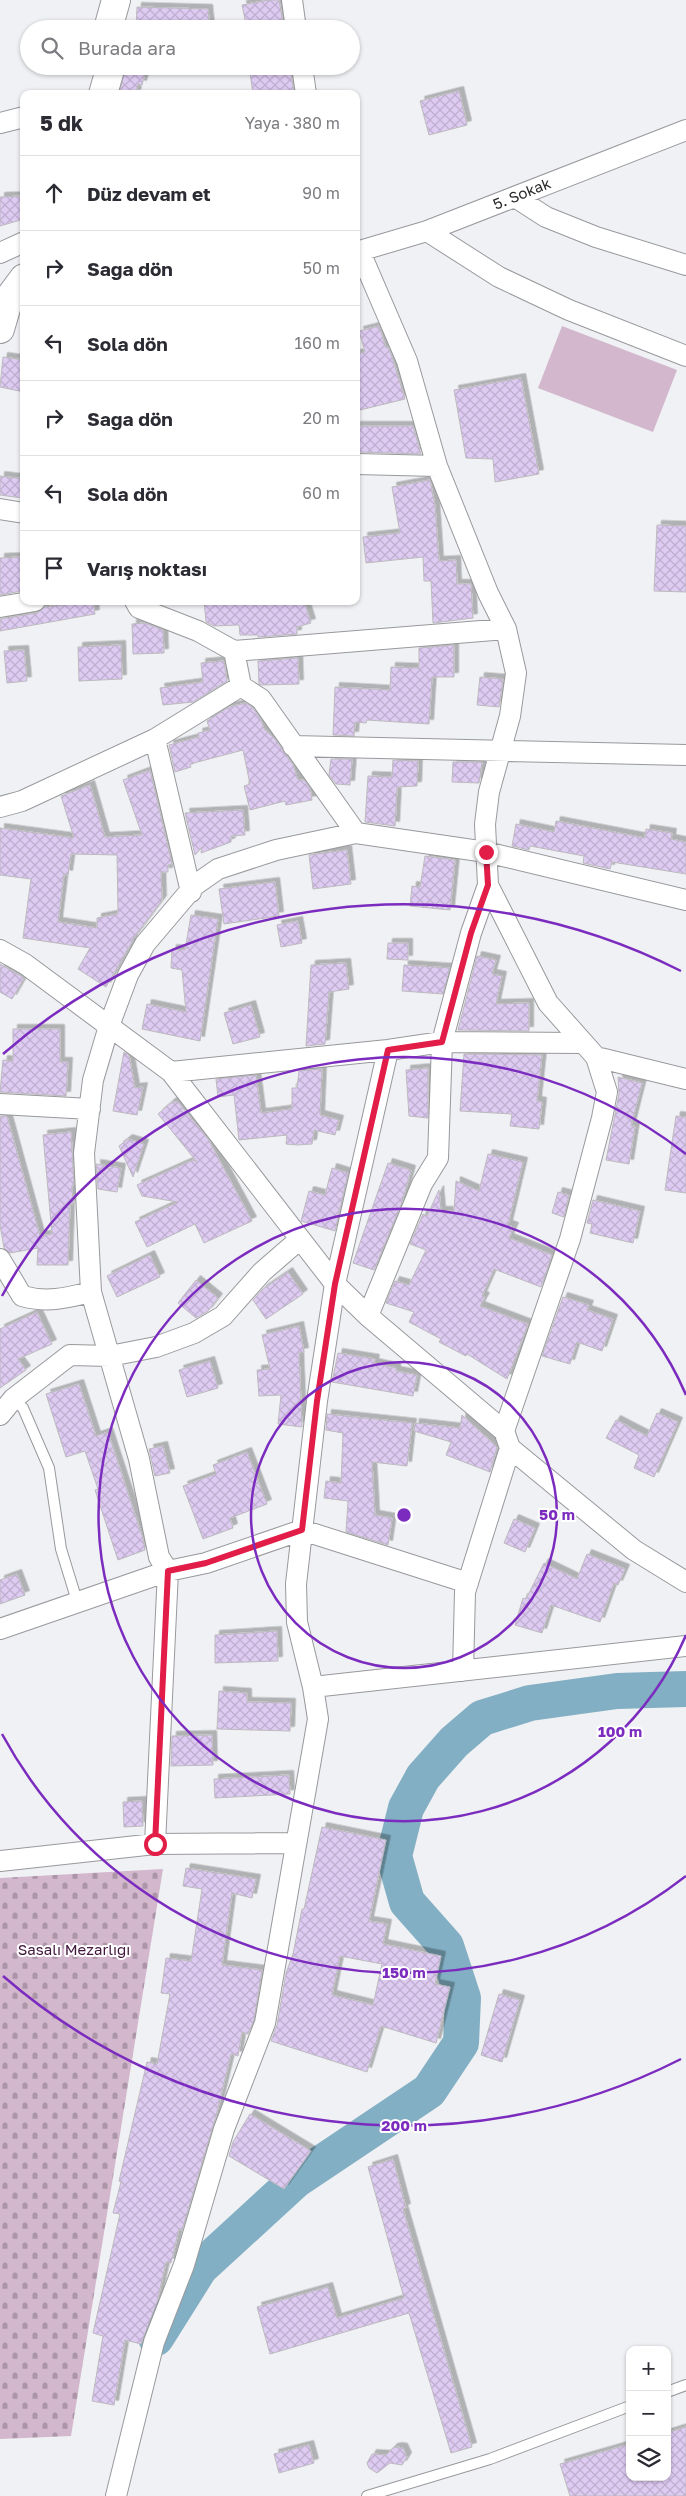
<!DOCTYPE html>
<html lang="tr">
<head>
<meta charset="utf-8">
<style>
	:root { --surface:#fff; --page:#f7f7f7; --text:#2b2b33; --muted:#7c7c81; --line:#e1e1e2 }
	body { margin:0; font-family:"Golos Text",sans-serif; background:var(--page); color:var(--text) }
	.controls { position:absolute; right:15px; bottom:15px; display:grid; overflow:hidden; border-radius:10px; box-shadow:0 1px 4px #0004 }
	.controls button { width:45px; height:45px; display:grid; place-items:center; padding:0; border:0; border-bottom:1px solid var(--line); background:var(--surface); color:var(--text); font:25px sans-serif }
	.stop { position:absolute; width:15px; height:15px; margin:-11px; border:4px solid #e11d48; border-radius:50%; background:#fff }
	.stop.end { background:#e11d48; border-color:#fff; box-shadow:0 1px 5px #0008 }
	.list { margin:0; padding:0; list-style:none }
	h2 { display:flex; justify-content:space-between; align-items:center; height:65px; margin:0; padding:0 20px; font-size:21px }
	h2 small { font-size:16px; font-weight:400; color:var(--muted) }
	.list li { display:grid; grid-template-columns:32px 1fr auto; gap:15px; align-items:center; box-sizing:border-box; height:75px; padding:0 20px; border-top:1px solid var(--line) }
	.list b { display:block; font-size:19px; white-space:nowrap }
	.list em { font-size:16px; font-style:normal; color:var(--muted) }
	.icon { flex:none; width:28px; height:28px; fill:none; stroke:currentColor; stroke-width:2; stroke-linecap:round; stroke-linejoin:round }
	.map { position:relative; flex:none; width:686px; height:2496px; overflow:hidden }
	.search { position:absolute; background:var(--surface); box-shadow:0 1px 4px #0004; left:20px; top:20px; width:340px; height:55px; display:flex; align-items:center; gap:12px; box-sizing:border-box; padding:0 18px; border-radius:28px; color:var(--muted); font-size:19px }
	.panel { position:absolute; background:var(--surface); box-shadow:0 1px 4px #0004; left:20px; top:90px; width:340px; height:515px; border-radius:10px }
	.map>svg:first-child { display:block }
	.green { fill:#d2b7cd }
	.cemetery { fill:url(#cemetery-stones) }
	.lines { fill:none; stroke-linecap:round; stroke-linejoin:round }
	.river { stroke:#82afc3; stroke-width:36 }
	.building { fill:url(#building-cross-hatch); stroke:#bcbabe; fill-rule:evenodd; filter:url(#shadow) }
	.lane-casing { stroke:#98999c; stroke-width:12 }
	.street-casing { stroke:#98999c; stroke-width:22 }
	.secondary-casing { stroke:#98999c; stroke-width:30 }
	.lane { stroke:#fff; stroke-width:10 }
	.street { stroke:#fff; stroke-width:20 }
	.secondary { stroke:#fff; stroke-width:28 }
	.route { stroke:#e11d48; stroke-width:6 }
	.ring { fill:none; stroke:#7b2cbf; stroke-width:2.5 }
	.labels { text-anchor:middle; stroke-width:4; stroke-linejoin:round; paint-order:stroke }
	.street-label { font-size:15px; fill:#2a2a2b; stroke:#fff }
	.park-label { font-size:15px; fill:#44183e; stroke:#fff }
	.centre { fill:#7b2cbf; stroke:#fff; stroke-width:2.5 }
	.ring-label { font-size:15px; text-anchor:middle; font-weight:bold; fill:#7b2cbf; stroke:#fff; stroke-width:4; stroke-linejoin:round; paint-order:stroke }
</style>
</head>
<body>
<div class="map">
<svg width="686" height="2496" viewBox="0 0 686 2496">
	<defs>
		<pattern id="cemetery-stones" width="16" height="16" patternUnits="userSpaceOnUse" patternTransform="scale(1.25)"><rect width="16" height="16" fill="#d2b7cd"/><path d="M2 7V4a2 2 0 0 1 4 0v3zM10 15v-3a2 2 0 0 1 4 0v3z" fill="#ab95a7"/></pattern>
		<pattern id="building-cross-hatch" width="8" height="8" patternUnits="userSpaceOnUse" patternTransform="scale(1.25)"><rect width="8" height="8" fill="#decbf2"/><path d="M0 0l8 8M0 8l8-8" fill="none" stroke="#bfaed0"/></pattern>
		<filter id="shadow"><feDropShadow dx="4.5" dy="-4.5" stdDeviation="0" flood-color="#0004"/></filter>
	</defs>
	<rect width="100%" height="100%" fill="#f0f1f4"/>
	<!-- green -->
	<path class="green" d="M562 326 677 370 653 432 538 388Z"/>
	<!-- cemetery -->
	<path class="cemetery" d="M163 1869 71 2436 0 2439V1878Z"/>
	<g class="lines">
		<!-- river -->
		<path class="river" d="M156 2338 200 2268 296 2180 429 2091 461 2043 463 1998 446 1946 407 1902 394 1856 406 1808 423 1777 454 1742 482 1718 530 1703 617 1691 686 1689"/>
	</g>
	<!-- building -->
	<path class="building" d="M269 0H279L283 24 261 29H247L242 5Z
		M137 7 208 9 210 29H136Z
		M126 66H147L142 85 138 84 136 94H119Z
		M249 66H290L294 94H253Z
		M459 91 467 125 429 135 420 101Z
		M24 196V219L0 226V197Z
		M379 326 386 348 388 347 392 357 405 399 356 411V354L365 352 359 331Z
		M3 357 24 360V392L0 387Z
		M521 378 539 474 495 482 493 459 466 458 454 390Z
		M356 426H413L421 454 356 452Z
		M0 476 24 479 22 498 0 495Z
		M430 480 435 506 439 561 456 560 457 584H471L473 618 433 623 431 581H424L423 557 366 563 363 537 400 533 392 487Z
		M657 525 686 526V592L654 591Z
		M21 557 22 591 0 595V558Z
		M93 601 95 614 0 631V619L37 613 45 607Z
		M204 601H304L311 623 297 627V634L258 637V635H240L239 625 214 626 206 622Z
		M145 623 163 630 164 653 133 654 132 624Z
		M121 645 122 679 79 681 78 647Z
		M454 645V677H432L429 724 367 720 366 723 355 722 354 736 333 735 335 687 390 690 391 667 419 668V648Z
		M24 650 27 681 7 683 4 651Z
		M298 658 299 684 262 685 259 684 258 661Z
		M224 661 227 681 193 702 163 705 160 688 203 682 201 663Z
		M480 677 503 679 499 707 477 705Z
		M246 703 253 708 261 720 264 729 274 738 293 765 298 780H304L310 788 312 800 286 805 285 801 250 810 244 786 250 784 243 750 190 764 191 767 175 772 169 745 199 737 198 733 210 730 207 721 229 707Z
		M331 759H352L350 785 336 784 329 775Z
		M393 760 418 761 417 786 397 787 395 826 365 822 368 776 392 777Z
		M453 762H482L479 783 452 782Z
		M150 770 172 864 168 865V872H161L162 900 132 940H133L106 987 78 969 90 948 23 938 31 879 0 875V828L74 838 61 796 90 785 105 837 142 835 123 780ZM71 854 117 855 118 914 97 918V928L58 922 64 874 68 875Z
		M243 810 245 835 231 836V842L201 853 202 847 195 855 185 813Z
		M556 821 645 838 646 829 672 833 671 839 686 842V874L612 862 610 869 583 863 584 856 530 846 529 850 512 846 516 824 554 832Z
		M347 850 351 884 313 889 309 855Z
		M425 856 455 860 450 910 410 906 412 886 420 887Z
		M275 882 279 916 224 924 219 889Z
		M191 915 218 919 200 1041 142 1029 147 1004 186 1012 182 970 171 968 172 949 185 950Z
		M298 921 302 943 281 947 277 925Z
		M388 943H408V960L387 959Z
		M477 956 496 960 492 974 502 976 496 1004 529 1003V1031L458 1030Z
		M346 963 349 989 329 992 325 1044 306 1046 311 965Z
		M0 964 24 978 12 999 0 992Z
		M404 965 450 968 443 994 402 991Z
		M251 1005 260 1037 233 1044 224 1013Z
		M13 1029H60V1062H68L66 1096 0 1092 3 1060 13 1061Z
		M124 1052 129 1055 135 1088 143 1087 137 1115 113 1111Z
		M464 1054 542 1055 537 1101 542 1102 539 1129 510 1126 512 1114 460 1111Z
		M428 1068V1118L409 1116 406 1070Z
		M322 1069 320 1115 339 1120 335 1135 314 1130 312 1144 297 1145 286 1144 287 1135 239 1140 234 1095 218 1097 216 1079 256 1075 261 1113 292 1109V1088H297L299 1071Z
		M618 1077 642 1083 631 1126H635L629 1164 606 1160 619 1094Z
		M172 1102H178L208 1139 252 1221 204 1243 195 1224 147 1247 135 1222 178 1202 142 1196 137 1185 193 1160 197 1162 158 1114Z
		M0 1116H7L40 1236 52 1234 43 1135 71 1132 74 1185H72L73 1204H70L68 1265H37L38 1248 10 1253 4 1248 0 1225Z
		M676 1116 686 1117V1193L665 1190Z
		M128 1139 144 1144 133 1177 119 1146Z
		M488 1154 523 1162 508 1225 514 1227 509 1238 552 1255 541 1287 494 1269 482 1296 485 1297 480 1306 528 1324 507 1379 467 1354 466 1356 439 1342 441 1339 409 1322 414 1312 386 1303 395 1281 409 1285 426 1250 410 1244 423 1214 427 1216 439 1190 441 1211H454L456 1181 479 1191Z
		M388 1163 411 1170 401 1205 374 1270 353 1263Z
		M96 1164 121 1168 117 1192 98 1189Z
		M332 1168 348 1173 335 1231 301 1221 309 1191 325 1195Z
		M558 1192 569 1195 564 1217 552 1213Z
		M593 1200 640 1211 633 1243 590 1233 592 1224 587 1223Z
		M150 1255 160 1277 117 1297 107 1276Z
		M288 1272 303 1294 266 1319 253 1300 263 1289Z
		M196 1280 218 1298 208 1311 196 1318 178 1303Z
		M563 1297 589 1305 587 1310 613 1319 602 1351 577 1342 570 1364 542 1356Z
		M37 1312 52 1344 18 1359 26 1370 0 1388V1329Z
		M299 1326 304 1352 299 1353 302 1427 278 1424 281 1395 259 1396 257 1370 270 1369 262 1335Z
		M338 1353 375 1359 374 1363 396 1368V1371L417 1375 413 1396 332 1382Z
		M210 1361 218 1388 187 1397 179 1370Z
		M79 1384 96 1436 108 1432 143 1539 145 1550 118 1560 95 1490 98 1489 85 1451 66 1457 46 1394Z
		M657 1413 678 1422 654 1477 634 1468 639 1455 606 1438 616 1420 647 1436Z
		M327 1414 412 1423 407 1466 372 1462 375 1515 392 1518 388 1545 346 1532 348 1501 324 1498 326 1481 341 1483 343 1433 326 1430Z
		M462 1415 497 1447 490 1472 446 1455 451 1442 414 1431 415 1423 460 1428Z
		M163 1446 170 1473 155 1476 149 1449Z
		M247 1452 267 1504 230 1518 233 1528 203 1539 183 1486 216 1474 213 1465Z
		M514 1519 535 1528 525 1552 504 1543Z
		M587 1554 625 1569 618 1585 614 1583 600 1622 551 1605 542 1633 515 1625 523 1598 526 1599 544 1563 577 1579Z
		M17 1574 25 1595 0 1604V1580Z
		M277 1631 278 1661 215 1663V1635Z
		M219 1691 247 1693V1702L291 1703 290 1731 217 1729Z
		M212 1735 213 1765 171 1766 172 1736Z
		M289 1775 290 1794 215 1798 214 1779Z
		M142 1801 143 1826 124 1827 123 1802Z
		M322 1827 386 1840 369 1921 387 1924 383 1944 441 1956 435 1984 450 1987 436 2043 381 2026 367 2072 271 2041 277 2025 286 1973 293 1954 302 1909H304ZM340 1956 382 1964 373 2005 332 1995Z
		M186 1868 256 1879 252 1898 232 1893 222 1965 262 1970 254 2020 248 2034 242 2032 238 2056 231 2054 216 2116 182 2230 179 2229 171 2263 166 2262 157 2302 141 2344 125 2340 114 2405 92 2401 103 2336 93 2333 120 2214 113 2213 121 2182 119 2181 147 2062 157 2064 170 1994 161 1993 166 1958 191 1961 202 1889 183 1886Z
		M499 1994 520 2000 502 2062 481 2055Z
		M250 2114 311 2151 284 2189 229 2156 233 2142Z
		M393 2159 406 2208 403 2209 472 2447 451 2453 409 2313 270 2354 257 2307 328 2287 337 2318 404 2298 368 2167Z
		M686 2427V2496H570L560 2464 630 2444V2477H667V2433Z
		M309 2445 314 2463 279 2473 274 2454Z
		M398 2447 403 2448 407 2457 402 2465 390 2463 377 2473 369 2468 367 2463 372 2454 386 2455 393 2448Z"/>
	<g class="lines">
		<!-- lane casing -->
		<g class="lane-casing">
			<path id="lane" d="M13 1399 23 1408 49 1468 61 1549 77 1601
				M667 2392 686 2385
				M367 2496 490 2459 630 2406"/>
		</g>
		<!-- street casing -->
		<g class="street-casing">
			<path id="street" d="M292 0 296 29
				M302 66 306 94
				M0 123 24 117
				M515 197 546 217 596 237 686 265
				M427 231 499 277 569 310 686 356
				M356 252 427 231 686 130
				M360 252 407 361 437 466 488 593 506 629 516 673 510 716 489 792 485 824 488 885 548 1003 596 1057 607 1092 602 1118 570 1239 504 1431
				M0 253 24 242
				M356 464 437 466
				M0 509 24 513
				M135 601 139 608 198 631 234 651 241 686 261 699 356 833
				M0 607 35 601
				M234 651 506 629
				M155 739 191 892
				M293 746 686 755
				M0 807 22 801 155 739 241 686
				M0 950 25 964 171 1072 335 1284 368 1316 504 1431 510 1448 634 1550 686 1582
				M596 1057 686 1079
				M171 1072 388 1050 442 1042 581 1043
				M0 1104 90 1109
				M0 1259 22 1296C47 1303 66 1298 91 1292
				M368 1316 422 1184 438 1158 442 1042 471 933 488 885
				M0 1415 13 1399 70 1355 110 1356 156 1347 194 1333 223 1316 262 1272 300 1239
				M468 1583 302 1530 206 1563 168 1571 159 1557 139 1459 91 1292 84 1153 93 1080 109 1026 128 975 145 944 195 885 218 869 276 850 356 833 486 852 686 900
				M0 1629 168 1571 155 1844
				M463 1671 465 1592 510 1448
				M313 1687 686 1646
				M0 1861 155 1844 296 1843
				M116 2496 154 2342 184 2265 224 2129 265 2023 318 1719 313 1687 297 1622 296 1584 317 1401 335 1284 388 1050"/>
		</g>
		<!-- secondary casing -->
		<g class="secondary-casing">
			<path id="secondary" d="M108 29 116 0
				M103 94 111 66
				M0 329 9 298 24 278"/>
		</g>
		<!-- lane -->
		<use href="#lane" class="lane"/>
		<!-- street -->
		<use href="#street" class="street"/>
		<!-- secondary -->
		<use href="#secondary" class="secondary"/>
	</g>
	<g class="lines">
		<!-- route -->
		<path class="route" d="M155 1844 168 1571 206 1563 302 1530 317 1401 335 1284 388 1050 442 1042 471 933 488 885 486 852"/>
	</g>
	<!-- distance rings -->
	<g class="ring">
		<circle cx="404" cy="1515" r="153"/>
		<path d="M686 1635A306 306 0 1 1 686 1395"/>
		<path d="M686 1876A458 458 0 0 1 2 1734M2 1296A458 458 0 0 1 686 1154"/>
		<path d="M681 2059A611 611 0 0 1 3 1976M3 1054A611 611 0 0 1 681 971"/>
	</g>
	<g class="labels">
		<!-- street labels -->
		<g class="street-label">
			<text transform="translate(522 194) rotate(-22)" y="5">5. Sokak</text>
		</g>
		<!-- park labels -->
		<g class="park-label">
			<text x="74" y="1955">Sasalı Mezarlığı</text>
		</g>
	</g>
	<circle cx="404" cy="1515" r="8" class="centre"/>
	<g class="ring-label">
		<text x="557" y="1520">50 m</text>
		<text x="620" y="1737">100 m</text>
		<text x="404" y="1978">150 m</text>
		<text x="404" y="2131">200 m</text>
	</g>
</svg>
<div class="controls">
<button>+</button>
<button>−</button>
<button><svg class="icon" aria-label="layers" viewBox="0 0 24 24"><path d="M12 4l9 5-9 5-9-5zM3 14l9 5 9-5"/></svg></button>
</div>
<div class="stop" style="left:155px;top:1844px"></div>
<div class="stop end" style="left:486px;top:852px"></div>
<div class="search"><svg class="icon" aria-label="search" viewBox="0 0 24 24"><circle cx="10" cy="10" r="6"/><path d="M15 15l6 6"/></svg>Burada ara</div>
<section class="panel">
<h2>5 dk<small>Yaya · 380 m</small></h2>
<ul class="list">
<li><svg class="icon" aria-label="ahead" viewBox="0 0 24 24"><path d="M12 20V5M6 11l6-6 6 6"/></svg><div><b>Düz devam et</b></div><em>90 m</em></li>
<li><svg class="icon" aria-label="right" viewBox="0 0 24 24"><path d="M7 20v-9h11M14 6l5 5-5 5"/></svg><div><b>Sağa dön</b></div><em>50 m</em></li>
<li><svg class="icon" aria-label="left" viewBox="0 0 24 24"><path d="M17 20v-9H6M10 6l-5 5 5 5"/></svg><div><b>Sola dön</b></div><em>160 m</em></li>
<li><svg class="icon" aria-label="right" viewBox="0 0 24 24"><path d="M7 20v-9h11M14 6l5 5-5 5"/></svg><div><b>Sağa dön</b></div><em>20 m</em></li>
<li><svg class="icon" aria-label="left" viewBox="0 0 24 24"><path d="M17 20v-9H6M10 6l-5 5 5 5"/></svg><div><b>Sola dön</b></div><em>60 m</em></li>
<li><svg class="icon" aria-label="arrive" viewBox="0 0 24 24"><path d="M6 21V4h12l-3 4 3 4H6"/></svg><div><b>Varış noktası</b></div></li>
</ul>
</section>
</div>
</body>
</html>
